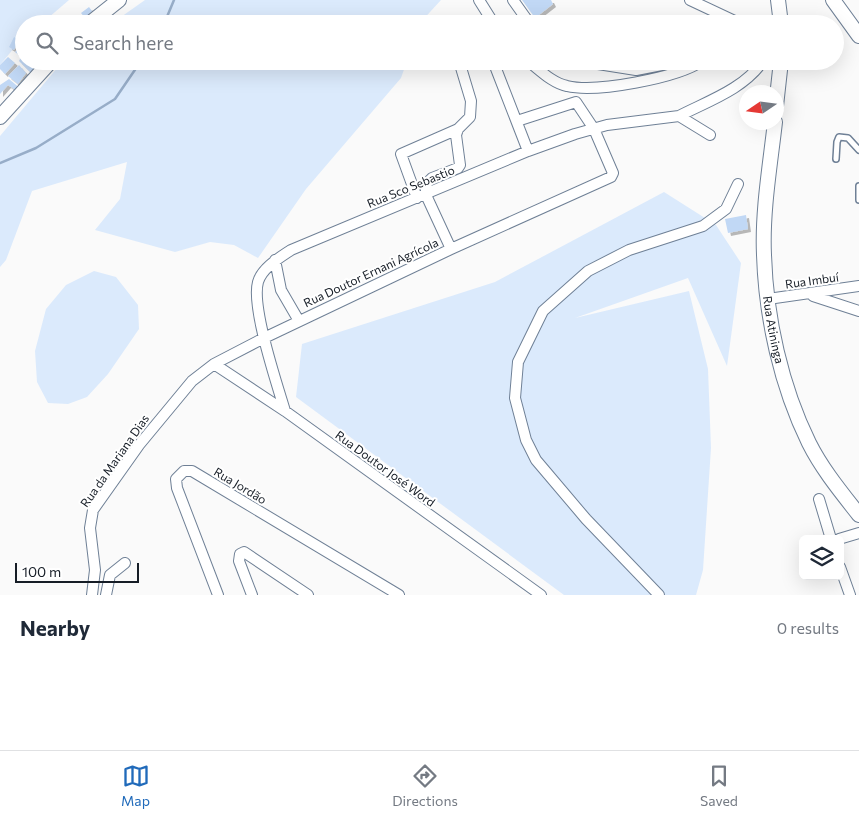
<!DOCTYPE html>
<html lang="en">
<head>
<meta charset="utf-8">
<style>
	:root { --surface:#fff; --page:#f2f2f3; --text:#1f2937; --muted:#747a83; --line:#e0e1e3; --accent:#206aba }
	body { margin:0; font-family:Commissioner,sans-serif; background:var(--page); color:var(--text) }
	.controls { position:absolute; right:15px; bottom:15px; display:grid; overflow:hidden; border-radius:8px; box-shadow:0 5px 20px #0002 }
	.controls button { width:45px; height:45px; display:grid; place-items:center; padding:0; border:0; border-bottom:1px solid var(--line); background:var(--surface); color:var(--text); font:25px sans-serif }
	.compass { position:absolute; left:739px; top:85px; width:45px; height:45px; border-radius:50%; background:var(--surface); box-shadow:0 5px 20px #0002; rotate:257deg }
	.scale { position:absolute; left:15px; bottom:12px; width:124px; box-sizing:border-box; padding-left:5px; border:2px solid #161d26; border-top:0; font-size:14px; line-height:18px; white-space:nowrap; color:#161d26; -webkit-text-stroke:4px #fff; paint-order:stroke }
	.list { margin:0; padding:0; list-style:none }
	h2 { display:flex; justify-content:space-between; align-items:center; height:65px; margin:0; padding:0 20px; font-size:21px }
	h2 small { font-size:16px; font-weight:400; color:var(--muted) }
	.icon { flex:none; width:28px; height:28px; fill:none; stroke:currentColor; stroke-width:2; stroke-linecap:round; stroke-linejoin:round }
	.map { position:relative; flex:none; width:859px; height:595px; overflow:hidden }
	.search { position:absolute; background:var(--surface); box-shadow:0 5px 20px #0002; left:15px; right:15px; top:15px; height:55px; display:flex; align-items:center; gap:12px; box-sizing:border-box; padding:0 18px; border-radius:28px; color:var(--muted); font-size:19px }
	.sheet { height:155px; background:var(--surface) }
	nav { display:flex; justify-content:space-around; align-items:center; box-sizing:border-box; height:70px; border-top:1px solid var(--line); background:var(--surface); font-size:14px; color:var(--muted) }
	nav a { display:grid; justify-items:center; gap:2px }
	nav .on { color:var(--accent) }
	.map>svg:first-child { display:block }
	.green { fill:#dbeafc }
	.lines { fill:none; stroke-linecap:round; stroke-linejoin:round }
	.stream { stroke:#97adc8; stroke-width:2.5 }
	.building { fill:#c1d8f5; filter:url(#shadow) }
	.lane-casing { stroke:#6f8096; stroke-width:8 }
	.street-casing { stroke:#6f8096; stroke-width:12 }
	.secondary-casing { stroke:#6f8096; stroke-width:16 }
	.lane { stroke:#fff; stroke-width:5 }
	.street { stroke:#fff; stroke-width:10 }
	.secondary { stroke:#fff; stroke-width:14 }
	.labels { text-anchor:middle; stroke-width:4; stroke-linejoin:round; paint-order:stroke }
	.street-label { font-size:12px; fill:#161d26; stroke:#fff }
</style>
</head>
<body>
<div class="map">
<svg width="859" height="595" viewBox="0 0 859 595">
	<defs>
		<filter id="shadow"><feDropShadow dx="3" dy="3" stdDeviation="0" flood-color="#0004"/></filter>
	</defs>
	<rect width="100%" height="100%" fill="#fafafa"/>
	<!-- green -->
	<path class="green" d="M0 0H69L41 24H24V36L0 65Z
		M145 0H441L419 24H111Z
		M63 61H407L401 78 306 189 258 258 234 245 210 242 175 252 95 230 120 199 127 162 32 191 6 260 0 267V136Z
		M664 192 716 225 741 263 727 366 688 278 575 318 689 291 708 369 711 448 703 570 696 595H564L296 397 302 344 495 282Z
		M94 271 116 277 138 305 139 329 108 374 87 397 68 404 48 403 37 382 35 351 46 309 66 285Z"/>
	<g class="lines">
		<!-- stream -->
		<path class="stream" d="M164 24 174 0
			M0 163 36 148 115 99 141 61"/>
	</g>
	<!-- building -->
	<path class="building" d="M522 0H551L553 4 535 18Z
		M89 7 92 11 85 18 81 13Z
		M14 37 20 40 14 50 9 47Z
		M23 43 24 61H34L39 67 32 74 19 61 21 57 15 52Z
		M8 57 15 63 5 74 0 69V65Z
		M19 65 26 73 18 84 8 76Z
		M9 79 22 90 20 93 8 85 0 94V85Z
		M746 215 748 229 728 233 725 219Z"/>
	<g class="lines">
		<!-- lane casing -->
		<g class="lane-casing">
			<path id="lane" d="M836 159 837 142 839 137 848 138 859 150
				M859 186V200"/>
		</g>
		<!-- street casing -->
		<g class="street-casing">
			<path id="street" d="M479 0 494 24
				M513 0 530 24
				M690 0 741 24
				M493 61 528 151
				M528 61C540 70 552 83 567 86 596 93 677 78 702 61
				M579 61 636 70 682 61
				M679 116C708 101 744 89 763 61
				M417 198 401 154 458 129 470 117 471 101 459 61
				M451 249 426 195V184L432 178 458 168 460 165 456 135 458 129
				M275 260 281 290 299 321
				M813 296 859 311
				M768 299 859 286
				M214 364 285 411 541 595
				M285 411C277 384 251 307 258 282 262 268 279 258 291 250L528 151 575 134 607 125 679 116 710 135
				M819 499 831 539
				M839 539 859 533
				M840 567 850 595
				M92 595 95 570 90 528 93 510 139 445 192 381 214 364 264 338 451 249 611 177 613 173 594 129 576 102 517 121
				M106 595 110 575 125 563
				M218 595 177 488 176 479 184 471H192L399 595
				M252 595 239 561 240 554 244 552 308 595
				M659 595 586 519 536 460 526 440 515 398 518 362 543 311 588 271 629 250 703 226 726 209 738 184"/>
		</g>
		<!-- secondary casing -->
		<g class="secondary-casing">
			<g id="secondary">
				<path d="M778 0 781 24"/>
				<path d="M833 0 859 36"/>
				<path d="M89 24 119 0"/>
				<path d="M776 106 781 61"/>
				<path d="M0 117 51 61"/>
				<path id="s1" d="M775 122C770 166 762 212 764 255 766 318 781 386 809 443 822 469 841 492 859 515"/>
			</g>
		</g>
		<!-- lane -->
		<use href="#lane" class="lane"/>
		<!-- street -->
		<use href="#street" class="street"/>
		<!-- secondary -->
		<use href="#secondary" class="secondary"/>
	</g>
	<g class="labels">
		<!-- street labels -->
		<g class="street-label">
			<text transform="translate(411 187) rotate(-22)" y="4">Rua Sco Sebastio</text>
			<text transform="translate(371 273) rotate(-25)" y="4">Rua Doutor Ernani Agrícola</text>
			<text transform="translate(812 281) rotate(-8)" y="4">Rua Imbuí</text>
			<text dy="4" stroke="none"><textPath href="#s1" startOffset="209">Rua Atininga</textPath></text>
			<text transform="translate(115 461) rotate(-55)" y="4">Rua da Mariana Dias</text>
			<text transform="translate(385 469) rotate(36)" y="4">Rua Doutor José Word</text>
			<text transform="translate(240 486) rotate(31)" y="4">Rua Jordão</text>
		</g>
	</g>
</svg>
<div class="controls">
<button><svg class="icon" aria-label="layers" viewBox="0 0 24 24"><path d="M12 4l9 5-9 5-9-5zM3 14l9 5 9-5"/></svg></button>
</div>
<svg class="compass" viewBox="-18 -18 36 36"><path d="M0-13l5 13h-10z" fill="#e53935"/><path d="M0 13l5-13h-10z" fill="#747a83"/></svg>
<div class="scale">100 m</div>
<div class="search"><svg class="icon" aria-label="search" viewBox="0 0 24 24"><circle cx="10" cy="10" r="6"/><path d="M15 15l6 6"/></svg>Search here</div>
</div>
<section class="sheet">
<h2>Nearby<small>0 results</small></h2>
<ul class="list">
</ul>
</section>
<nav>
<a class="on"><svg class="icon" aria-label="map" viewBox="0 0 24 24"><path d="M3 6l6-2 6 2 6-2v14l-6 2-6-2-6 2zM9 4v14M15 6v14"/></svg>Map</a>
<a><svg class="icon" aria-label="directions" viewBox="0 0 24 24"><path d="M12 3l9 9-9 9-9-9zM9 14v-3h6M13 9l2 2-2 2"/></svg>Directions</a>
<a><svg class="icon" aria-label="saved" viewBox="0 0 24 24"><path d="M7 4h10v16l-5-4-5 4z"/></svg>Saved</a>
</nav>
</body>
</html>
